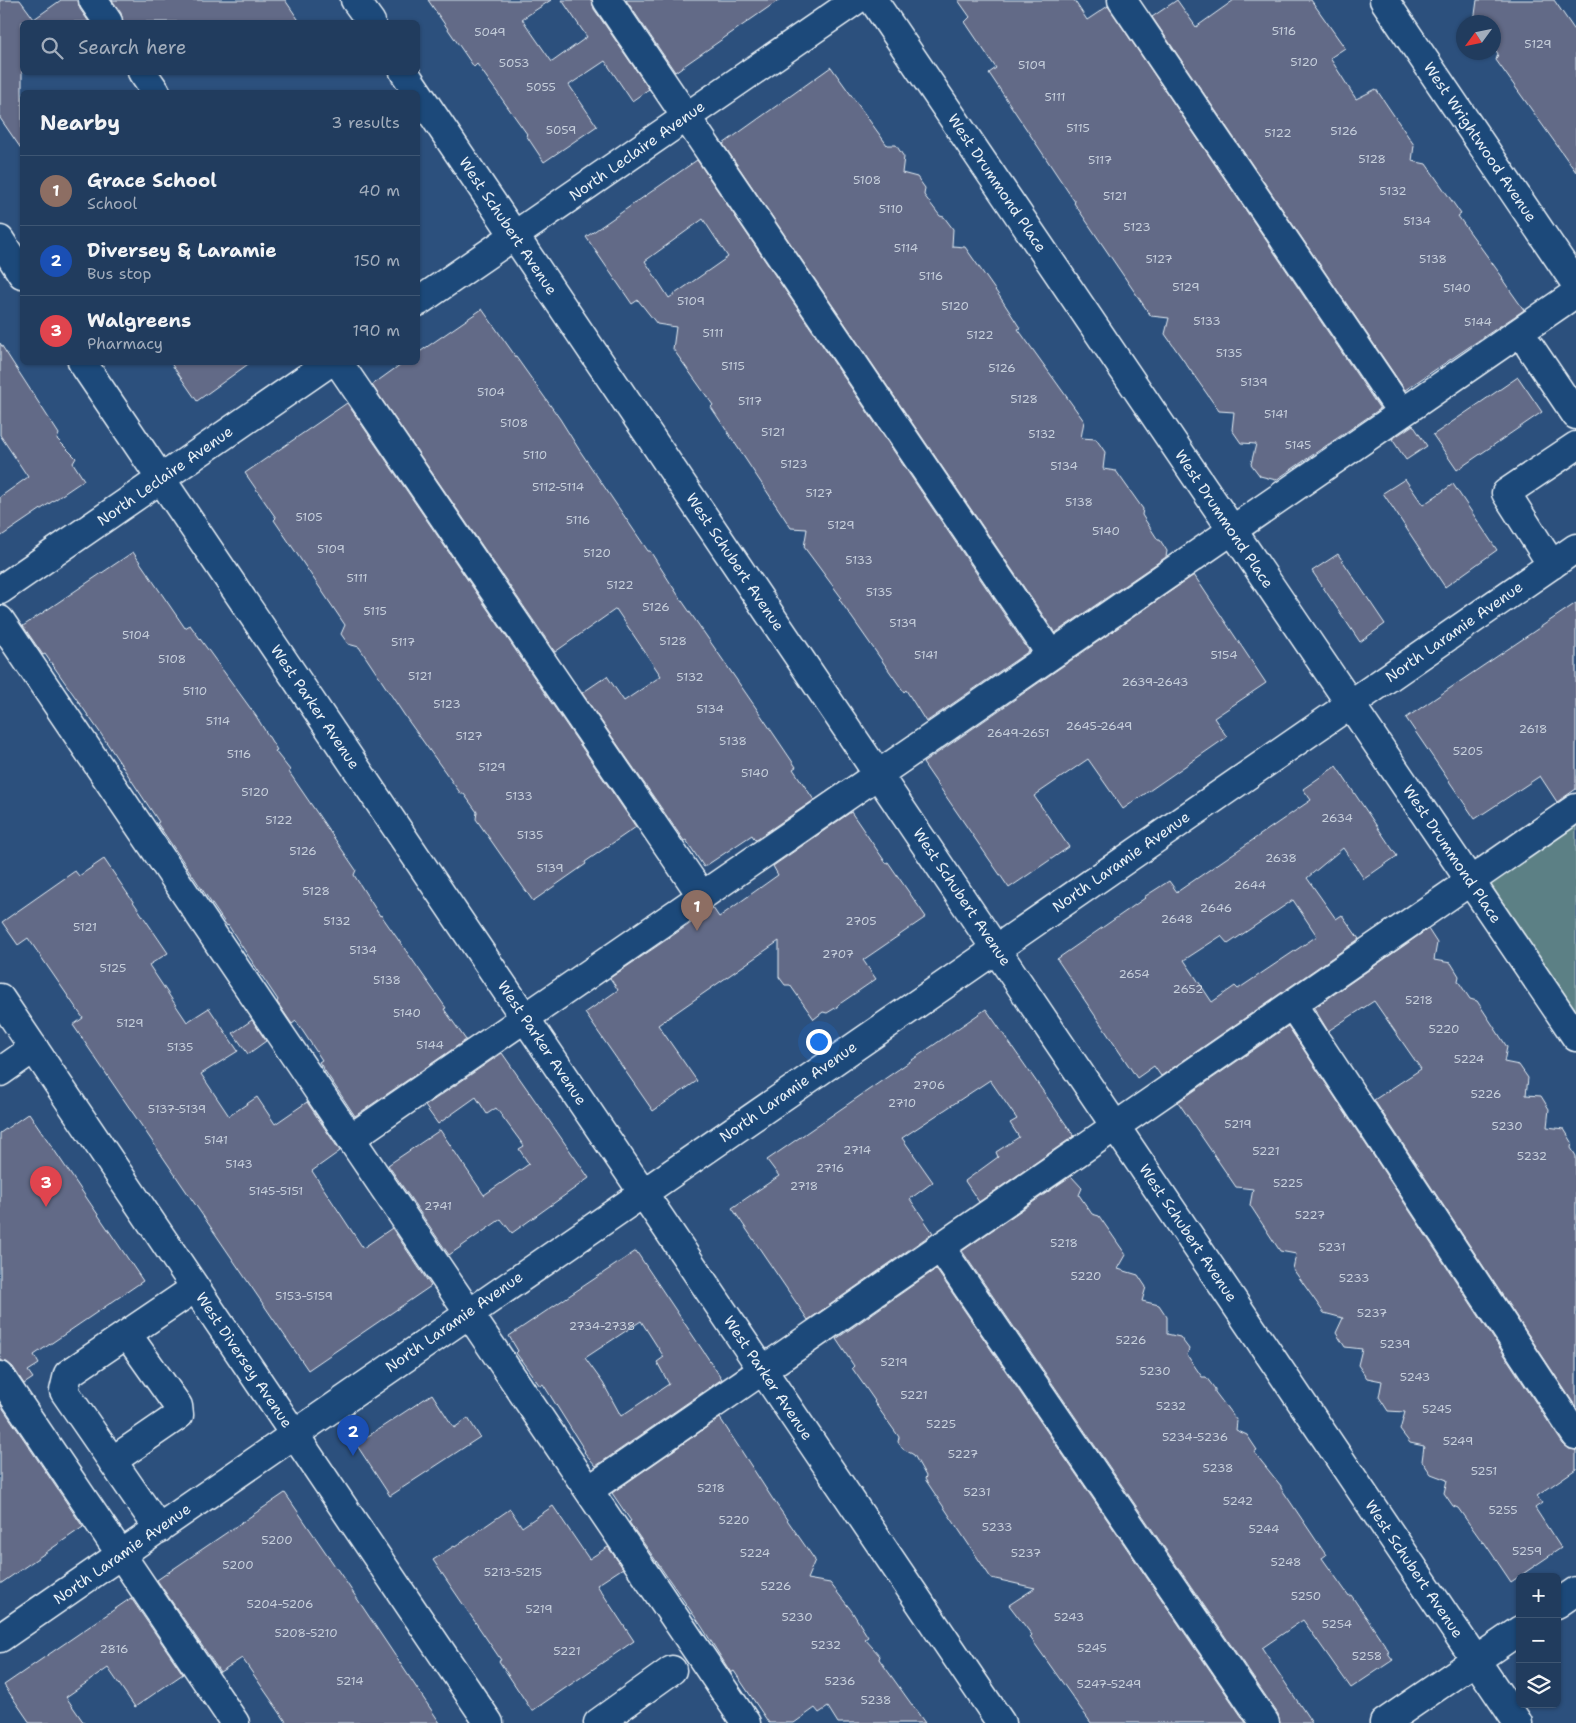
<!DOCTYPE html>
<html lang="en">
<head>
<meta charset="utf-8">
<style>
	:root { --surface:#213c5e; --page:#294364; --text:#f1f3f6; --muted:#a2adbc; --line:#3e5673; --accent:#ffd166 }
	body { margin:0; font-family:"Shantell Sans",sans-serif; background:var(--page); color:var(--text) }
	.controls { position:absolute; right:15px; bottom:15px; display:grid; overflow:hidden; border-radius:8px; box-shadow:0 1px 4px #0004 }
	.controls button { width:45px; height:45px; display:grid; place-items:center; padding:0; border:0; border-bottom:1px solid var(--line); background:var(--surface); color:var(--text); font:25px sans-serif }
	.compass { position:absolute; left:1456px; top:15px; width:45px; height:45px; border-radius:50%; background:var(--surface); box-shadow:0 1px 4px #0004; rotate:237deg }
	.you { position:absolute; left:818px; top:1041px; width:18px; height:18px; margin:-12px; border:4px solid #fff; border-radius:50%; background:#1a73e8; box-shadow:0 0 0 8px #1a73e833 }
	.badge { display:grid; place-items:center; width:32px; height:32px; border-radius:50%; background:var(--accent); color:#fff; font-size:16px; font-weight:700 }
	.pin { position:absolute; translate:-50% -41px; filter:drop-shadow(0 1px 2px #0008) }
	.pin::after { content:''; position:absolute; top:26px; width:18px; height:15px; background:inherit; clip-path:polygon(0 0,100% 0,50% 100%) }
	.list { margin:0; padding:0; list-style:none }
	h2 { display:flex; justify-content:space-between; align-items:center; height:65px; margin:0; padding:0 20px; font-size:21px }
	h2 small { font-size:16px; font-weight:400; color:var(--muted) }
	.list li { display:grid; grid-template-columns:32px 1fr auto; gap:15px; align-items:center; box-sizing:border-box; height:70px; padding:0 20px; border-top:1px solid var(--line) }
	.list b { display:block; font-size:19px; white-space:nowrap }
	.list p { margin:0; font-size:16px; white-space:nowrap; color:var(--muted) }
	.list em { font-size:16px; font-style:normal; color:var(--muted) }
	.icon { flex:none; width:28px; height:28px; fill:none; stroke:currentColor; stroke-width:2; stroke-linecap:round; stroke-linejoin:round }
	.map { position:relative; flex:none; width:1576px; height:1723px; overflow:hidden }
	.search { position:absolute; background:var(--surface); box-shadow:0 1px 4px #0004; left:20px; top:20px; width:400px; height:55px; display:flex; align-items:center; gap:12px; box-sizing:border-box; padding:0 18px; border-radius:8px; color:var(--muted); font-size:19px }
	.panel { position:absolute; background:var(--surface); box-shadow:0 1px 4px #0004; left:20px; top:90px; width:400px; height:275px; border-radius:8px }
	.map>svg:first-child { display:block }
	.green { fill:#5c8085; stroke:#a2b8be }
	.building { fill:#626a87; stroke:#e8f1f8; fill-rule:evenodd }
	.lines { fill:none; stroke-linecap:round; stroke-linejoin:round }
	.minor-casing { stroke:#e8f1f8; stroke-width:31 }
	.major-casing { stroke:#e8f1f8; stroke-width:31 }
	.minor { stroke:#1f4a7a; stroke-width:28 }
	.major { stroke:#1f4a7a; stroke-width:28 }
	.labels { text-anchor:middle; stroke-width:4; stroke-linejoin:round; paint-order:stroke }
	.number-label { font-size:12px; fill:#c6cfdc }
	.street-label { font-size:15px; fill:#e8f1f8; stroke:#1f4a7a }
</style>
</head>
<body>
<div class="map">
<svg width="1576" height="1723" viewBox="0 0 1576 1723">
	<rect width="100%" height="100%" fill="#2c507d"/>
	<filter id="ink" filterUnits="userSpaceOnUse"><feTurbulence type="fractalNoise" baseFrequency=".02" numOctaves="2"/><feDisplacementMap in="SourceGraphic" scale="10" xChannelSelector="R" yChannelSelector="G"/><feConvolveMatrix kernelMatrix="1 2 1 2 8 2 1 2 1" color-interpolation-filters="sRGB"/></filter>
	<g filter="url(#ink)">
		<!-- green -->
		<path class="green" d="M1576 821V1010L1488 880Z"/>
		<!-- building -->
		<path class="building" d="M0 0H20L34 19 61 0H78L80 9 89 22H22V150L0 118Z
			M112 0H285L300 22H123L121 13Z
			M428 0H551L522 19 552 62 587 37 562 0H592L594 9 649 89 632 101 605 61 569 85 597 126 544 162 526 135 527 134 477 64 474 67Z
			M626 0H779L675 72Z
			M958 0H1074L1087 20 1108 6 1380 409 1276 480 1260 476 1251 464 1256 444 1241 443 1232 430 1234 412 1219 411 1165 334 1169 318 1151 316 1074 203 1075 202 989 73 996 68 965 22 970 17Z
			M1177 0 1196 27 1234 0H1311L1345 48 1330 58 1356 99 1376 89 1414 145 1412 161 1426 164 1461 214 1458 216 1503 278 1502 279 1524 310 1405 390 1152 17Z
			M1477 0H1554L1576 32V172L1496 60 1498 54 1494 47V22H1474Z
			M831 67 887 145H896L904 157 902 173 917 177 925 188 924 195 940 216 944 217 953 229 952 246 965 247 1000 297 1020 328 1018 329 1084 421 1081 438 1096 439 1105 452 1103 469 1116 471 1143 509 1142 515 1158 540H1160L1167 551 1166 557 1055 633 723 144Z
			M697 160 1029 651 926 722 906 690 904 692 839 599 841 597 804 547 807 529 791 528 711 407 713 405 673 349 676 327 657 324 638 300 632 304 586 237ZM703 219 728 257 669 298 645 261Z
			M482 309 560 419 580 451 648 551H650L678 595 754 705 796 767 793 769 814 800 755 840 752 835 704 867 686 840 684 841 582 693 607 676 624 701 661 676 616 609 555 652 372 385 404 362H418V353Z
			M0 343 59 434 57 439 76 458 73 463 84 480 0 537V497L28 477 0 435Z
			M170 362H251L197 401Z
			M1518 377 1542 412 1457 470 1433 435Z
			M347 403 636 827 585 862 586 864 533 901 476 819 477 812 464 794H461L407 719 359 647 348 644 341 634 345 625 274 520 276 518 245 473Z
			M1413 425 1427 446 1406 460 1392 439Z
			M1405 479 1423 505 1453 484 1497 550 1445 587 1383 493Z
			M133 552 185 628 190 625 256 716 277 750 275 751 290 770 289 772 356 870 354 875 380 916 381 915 446 1008 444 1009 466 1040 355 1116 319 1062 322 1060 296 1021 292 1024 277 1002 278 1000 243 948 228 925 227 926 157 823 159 822 99 731 45 654 43 655 23 626Z
			M1338 554 1385 624 1360 642 1312 571Z
			M1194 575 1266 683 1214 718 1227 737 1123 809 1088 759 1034 796 1069 847 1009 888 923 763Z
			M1576 603V789L1557 802 1540 776 1475 819 1406 718Z
			M1336 766 1397 856 1364 879 1343 848 1307 878 1336 919 1342 915 1359 939 1161 1076 1154 1066 1137 1078 1057 959 1145 898 1144 897 1169 881 1177 892 1311 800 1303 789ZM1293 900 1317 936 1238 989 1235 986 1212 1002 1184 960 1221 936 1228 944Z
			M851 812 886 863 888 862 926 917 863 960 876 979 838 1005 837 1007 827 1013 823 1012 814 1019 790 985H785L779 977V941L658 1025 697 1081 653 1111 585 1013 618 990 610 978 713 908 719 917 778 875 773 866Z
			M104 859 168 953 149 965 187 1022 209 1008 238 1051 201 1074 229 1116 257 1097 275 1124 307 1102 340 1151 312 1171 363 1248 392 1228 431 1286 308 1370 73 1025 83 1018 28 938 18 945 2 922 75 871 79 876Z
			M1428 929 1437 943 1434 960 1451 963 1459 976 1458 981 1470 999 1477 1001 1507 1047 1504 1062 1519 1065 1528 1078 1526 1095 1541 1096 1549 1109 1547 1127 1564 1129 1572 1142 1571 1148 1576 1156V1407L1374 1100 1421 1069 1374 1001 1328 1031 1314 1008Z
			M986 1009 1074 1136 979 1202 965 1181 998 1157 996 1152 1019 1137 1010 1123 1017 1119 990 1080 902 1138 933 1182 910 1199 933 1233 808 1320 732 1208 779 1176 767 1160Z
			M252 1020 266 1041 248 1054 233 1033Z
			M1288 1026 1563 1444 1569 1449 1576 1450V1469L1537 1496 1542 1503 1535 1508 1561 1548 1511 1582 1484 1542 1483 1543 1458 1508 1453 1506 1444 1493 1447 1480 1431 1474 1422 1461 1424 1446 1410 1443 1400 1430 1405 1412 1388 1411 1379 1397 1382 1381 1367 1378 1358 1365 1362 1349 1345 1347 1336 1333 1343 1318 1324 1313 1293 1269 1296 1254 1280 1251 1250 1205 1253 1189 1236 1187 1178 1102Z
			M502 1053 589 1178 512 1233 501 1219 449 1255 388 1165 440 1130 484 1195 529 1164 519 1149 524 1146 496 1108 487 1114 476 1097 438 1124 425 1106Z
			M29 1113 143 1281 34 1355 39 1364 28 1371 33 1378 24 1384 13 1367 7 1362 0 1361V1133Z
			M1071 1176 1082 1188 1079 1195 1092 1214 1099 1216 1126 1255 1118 1269 1138 1275 1146 1287 1142 1301 1159 1305 1167 1317V1334L1180 1337 1189 1349 1187 1355 1202 1377H1206L1215 1389V1392L1237 1421 1236 1430 1247 1435 1257 1450 1254 1452 1281 1486V1488L1326 1555 1322 1558 1349 1596 1351 1595 1389 1651 1387 1652 1393 1660 1351 1688 1303 1620 1262 1648 1312 1723H1280L1278 1714 962 1251Z
			M636 1251 722 1379 596 1466 584 1452 585 1451 543 1384 540 1386 516 1353 518 1351 509 1336ZM641 1321 664 1357 657 1362 669 1384 621 1416 603 1383 585 1358Z
			M936 1269 1246 1723H1091L1030 1637 1032 1635 1009 1605 1035 1588 991 1578 925 1479 926 1476 914 1455 903 1449 898 1442 899 1437 874 1402 875 1401 852 1368 854 1366 836 1339Z
			M432 1394 454 1428 468 1418 480 1437 390 1496 356 1444Z
			M0 1404 83 1527 0 1584Z
			M720 1418 772 1498 815 1560 807 1579 830 1583 851 1610 868 1637 865 1639 880 1656 879 1659 925 1723H838L828 1707 819 1713 815 1708 794 1723H769L734 1671 731 1673 702 1627 629 1522 631 1521 612 1493Z
			M285 1493 348 1585 440 1723H287L242 1658 220 1672 157 1580Z
			M553 1506 589 1559 608 1547 623 1568 597 1585 634 1641 532 1711 499 1661 501 1660 433 1560 454 1546 455 1547 510 1509 522 1527Z
			M131 1598 183 1674 135 1707 108 1668 66 1697 84 1723H30L4 1685Z"/>
		<g class="lines">
			<!-- minor casing -->
			<g class="minor-casing">
				<path id="minor" d="M93 0 108 22
					M355 0 371 22
					M607 0 1051 655
					M873 0 1576 1037
					M1122 0 1402 413
					M1384 0 1576 284
					M142 72 156 92
					M404 72 1518 1723
					M0 240 22 274
					M418 302 856 0
					M1530 347 1576 415
					M82 362 1001 1723
					M338 362 702 896
					M1552 565 1506 493 1576 446
					M0 590 330 362
					M0 620 746 1723
					M1292 1004 1576 1435
					M0 1072 34 1048
					M351 1138 1576 293
					M940 1247 1265 1723
					M0 1376 235 1723
					M112 1461 179 1415 178 1406 127 1334
					M589 1490 1576 808
					M159 1529 64 1391 68 1374 195 1288
					M1557 1604 1576 1591
					M0 1638 1576 548
					M598 1723 672 1670
					M1384 1723 1520 1630"/>
			</g>
			<!-- major casing -->
			<g class="major-casing">
				<path id="major" d="M0 998 489 1723"/>
			</g>
			<!-- minor -->
			<use href="#minor" class="minor"/>
			<!-- major -->
			<use href="#major" class="major"/>
		</g>
	</g>
	<g class="labels">
		<!-- number labels -->
		<g class="number-label">
			<text x="1284" y="35">5116</text>
			<text x="490" y="36">5049</text>
			<text x="1538" y="48">5129</text>
			<text x="1304" y="66">5120</text>
			<text x="514" y="67">5053</text>
			<text x="1032" y="69">5109</text>
			<text x="541" y="91">5055</text>
			<text x="1055" y="101">5111</text>
			<text x="1078" y="132">5115</text>
			<text x="561" y="134">5059</text>
			<text x="1344" y="135">5126</text>
			<text x="1278" y="137">5122</text>
			<text x="1372" y="163">5128</text>
			<text x="1100" y="164">5117</text>
			<text x="867" y="184">5108</text>
			<text x="1393" y="195">5132</text>
			<text x="1115" y="200">5121</text>
			<text x="891" y="213">5110</text>
			<text x="1417" y="225">5134</text>
			<text x="1137" y="231">5123</text>
			<text x="906" y="252">5114</text>
			<text x="1159" y="263">5127</text>
			<text x="1433" y="263">5138</text>
			<text x="931" y="280">5116</text>
			<text x="1186" y="291">5129</text>
			<text x="1457" y="292">5140</text>
			<text x="691" y="305">5109</text>
			<text x="955" y="310">5120</text>
			<text x="1207" y="325">5133</text>
			<text x="1478" y="326">5144</text>
			<text x="713" y="337">5111</text>
			<text x="980" y="339">5122</text>
			<text x="1229" y="357">5135</text>
			<text x="733" y="370">5115</text>
			<text x="1002" y="372">5126</text>
			<text x="1254" y="386">5139</text>
			<text x="491" y="396">5104</text>
			<text x="1024" y="403">5128</text>
			<text x="750" y="405">5117</text>
			<text x="1276" y="418">5141</text>
			<text x="514" y="427">5108</text>
			<text x="773" y="436">5121</text>
			<text x="1042" y="438">5132</text>
			<text x="1298" y="449">5145</text>
			<text x="535" y="459">5110</text>
			<text x="794" y="468">5123</text>
			<text x="1064" y="470">5134</text>
			<text x="558" y="491">5112-5114</text>
			<text x="819" y="497">5127</text>
			<text x="1079" y="506">5138</text>
			<text x="309" y="521">5105</text>
			<text x="578" y="524">5116</text>
			<text x="841" y="529">5129</text>
			<text x="1106" y="535">5140</text>
			<text x="331" y="553">5109</text>
			<text x="597" y="557">5120</text>
			<text x="859" y="564">5133</text>
			<text x="357" y="582">5111</text>
			<text x="620" y="589">5122</text>
			<text x="879" y="596">5135</text>
			<text x="656" y="611">5126</text>
			<text x="375" y="615">5115</text>
			<text x="903" y="627">5139</text>
			<text x="136" y="639">5104</text>
			<text x="673" y="645">5128</text>
			<text x="403" y="646">5117</text>
			<text x="926" y="659">5141</text>
			<text x="1224" y="659">5154</text>
			<text x="172" y="663">5108</text>
			<text x="420" y="680">5121</text>
			<text x="690" y="681">5132</text>
			<text x="1155" y="686">2639-2643</text>
			<text x="195" y="695">5110</text>
			<text x="447" y="708">5123</text>
			<text x="710" y="713">5134</text>
			<text x="218" y="725">5114</text>
			<text x="1099" y="730">2645-2649</text>
			<text x="1533" y="733">2618</text>
			<text x="1018" y="737">2649-2651</text>
			<text x="469" y="740">5127</text>
			<text x="733" y="745">5138</text>
			<text x="1468" y="755">5205</text>
			<text x="239" y="758">5116</text>
			<text x="492" y="771">5129</text>
			<text x="755" y="777">5140</text>
			<text x="255" y="796">5120</text>
			<text x="519" y="800">5133</text>
			<text x="1337" y="822">2634</text>
			<text x="279" y="824">5122</text>
			<text x="530" y="839">5135</text>
			<text x="303" y="855">5126</text>
			<text x="1281" y="862">2638</text>
			<text x="550" y="872">5139</text>
			<text x="1250" y="889">2644</text>
			<text x="316" y="895">5128</text>
			<text x="1216" y="912">2646</text>
			<text x="1177" y="923">2648</text>
			<text x="337" y="925">5132</text>
			<text x="861" y="925">2705</text>
			<text x="85" y="931">5121</text>
			<text x="363" y="954">5134</text>
			<text x="838" y="958">2707</text>
			<text x="113" y="972">5125</text>
			<text x="1134" y="978">2654</text>
			<text x="387" y="984">5138</text>
			<text x="1188" y="993">2652</text>
			<text x="1419" y="1004">5218</text>
			<text x="407" y="1017">5140</text>
			<text x="130" y="1027">5129</text>
			<text x="1444" y="1033">5220</text>
			<text x="430" y="1049">5144</text>
			<text x="180" y="1051">5135</text>
			<text x="1469" y="1063">5224</text>
			<text x="929" y="1089">2706</text>
			<text x="1486" y="1098">5226</text>
			<text x="902" y="1107">2710</text>
			<text x="177" y="1113">5137-5139</text>
			<text x="1238" y="1128">5219</text>
			<text x="1507" y="1130">5230</text>
			<text x="216" y="1144">5141</text>
			<text x="857" y="1154">2714</text>
			<text x="1266" y="1155">5221</text>
			<text x="1532" y="1160">5232</text>
			<text x="239" y="1168">5143</text>
			<text x="830" y="1172">2716</text>
			<text x="1288" y="1187">5225</text>
			<text x="804" y="1190">2718</text>
			<text x="276" y="1195">5145-5151</text>
			<text x="438" y="1210">2741</text>
			<text x="1310" y="1219">5227</text>
			<text x="1064" y="1247">5218</text>
			<text x="1332" y="1251">5231</text>
			<text x="1086" y="1280">5220</text>
			<text x="1354" y="1282">5233</text>
			<text x="304" y="1300">5153-5159</text>
			<text x="1372" y="1317">5237</text>
			<text x="602" y="1330">2734-2738</text>
			<text x="1131" y="1344">5226</text>
			<text x="1395" y="1348">5239</text>
			<text x="894" y="1366">5219</text>
			<text x="1155" y="1375">5230</text>
			<text x="1415" y="1381">5243</text>
			<text x="914" y="1399">5221</text>
			<text x="1171" y="1410">5232</text>
			<text x="1437" y="1413">5245</text>
			<text x="941" y="1428">5225</text>
			<text x="1195" y="1441">5234-5236</text>
			<text x="1458" y="1445">5249</text>
			<text x="963" y="1458">5227</text>
			<text x="1218" y="1472">5238</text>
			<text x="1484" y="1475">5251</text>
			<text x="711" y="1492">5218</text>
			<text x="977" y="1496">5231</text>
			<text x="1238" y="1505">5242</text>
			<text x="1503" y="1514">5255</text>
			<text x="734" y="1524">5220</text>
			<text x="997" y="1531">5233</text>
			<text x="1264" y="1533">5244</text>
			<text x="277" y="1544">5200</text>
			<text x="1527" y="1555">5259</text>
			<text x="755" y="1557">5224</text>
			<text x="1026" y="1557">5237</text>
			<text x="1286" y="1566">5248</text>
			<text x="238" y="1569">5200</text>
			<text x="513" y="1576">5213-5215</text>
			<text x="776" y="1590">5226</text>
			<text x="1306" y="1600">5250</text>
			<text x="280" y="1608">5204-5206</text>
			<text x="539" y="1613">5219</text>
			<text x="797" y="1621">5230</text>
			<text x="1069" y="1621">5243</text>
			<text x="1337" y="1628">5254</text>
			<text x="306" y="1637">5208-5210</text>
			<text x="826" y="1649">5232</text>
			<text x="1092" y="1652">5245</text>
			<text x="114" y="1653">2816</text>
			<text x="567" y="1655">5221</text>
			<text x="1367" y="1660">5258</text>
			<text x="350" y="1685">5214</text>
			<text x="840" y="1685">5236</text>
			<text x="1109" y="1688">5247-5249</text>
			<text x="876" y="1704">5238</text>
		</g>
		<!-- street labels -->
		<g class="street-label">
			<text transform="translate(1480 142) rotate(56)" y="5">West Wrightwood Avenue</text>
			<text transform="translate(637 151) rotate(-35)" y="5">North Leclaire Avenue</text>
			<text transform="translate(997 183) rotate(56)" y="5">West Drummond Place</text>
			<text transform="translate(508 226) rotate(56)" y="5">West Schubert Avenue</text>
			<text transform="translate(165 476) rotate(-35)" y="5">North Leclaire Avenue</text>
			<text transform="translate(1224 519) rotate(56)" y="5">West Drummond Place</text>
			<text transform="translate(735 562) rotate(56)" y="5">West Schubert Avenue</text>
			<text transform="translate(1454 632) rotate(-35)" y="5">North Laramie Avenue</text>
			<text transform="translate(315 707) rotate(56)" y="5">West Parker Avenue</text>
			<text transform="translate(1452 854) rotate(56)" y="5">West Drummond Place</text>
			<text transform="translate(1121 862) rotate(-35)" y="5">North Laramie Avenue</text>
			<text transform="translate(962 897) rotate(56)" y="5">West Schubert Avenue</text>
			<text transform="translate(542 1043) rotate(56)" y="5">West Parker Avenue</text>
			<text transform="translate(788 1092) rotate(-35)" y="5">North Laramie Avenue</text>
			<text transform="translate(1188 1233) rotate(56)" y="5">West Schubert Avenue</text>
			<text transform="translate(454 1322) rotate(-35)" y="5">North Laramie Avenue</text>
			<text transform="translate(244 1360) rotate(56)" y="5">West Diversey Avenue</text>
			<text transform="translate(768 1378) rotate(56)" y="5">West Parker Avenue</text>
			<text transform="translate(122 1554) rotate(-35)" y="5">North Laramie Avenue</text>
			<text transform="translate(1414 1569) rotate(56)" y="5">West Schubert Avenue</text>
		</g>
	</g>
</svg>
<div class="controls">
<button>+</button>
<button>−</button>
<button><svg class="icon" aria-label="layers" viewBox="0 0 24 24"><path d="M12 4l9 5-9 5-9-5zM3 14l9 5 9-5"/></svg></button>
</div>
<svg class="compass" viewBox="-18 -18 36 36"><path d="M0-13l5 13h-10z" fill="#e53935"/><path d="M0 13l5-13h-10z" fill="#a2adbc"/></svg>
<div class="you"></div>
<div class="pin badge" style="left:697px;top:931px;background:#8d6e63">1</div>
<div class="pin badge" style="left:353px;top:1456px;background:#1a4fb4">2</div>
<div class="pin badge" style="left:46px;top:1207px;background:#e0444e">3</div>
<div class="search"><svg class="icon" aria-label="search" viewBox="0 0 24 24"><circle cx="10" cy="10" r="6"/><path d="M15 15l6 6"/></svg>Search here</div>
<section class="panel">
<h2>Nearby<small>3 results</small></h2>
<ul class="list">
<li><span class="badge" style="background:#8d6e63">1</span><div><b>Grace School</b><p>School</p></div><em>40 m</em></li>
<li><span class="badge" style="background:#1a4fb4">2</span><div><b>Diversey &amp; Laramie</b><p>Bus stop</p></div><em>150 m</em></li>
<li><span class="badge" style="background:#e0444e">3</span><div><b>Walgreens</b><p>Pharmacy</p></div><em>190 m</em></li>
</ul>
</section>
</div>
</body>
</html>
